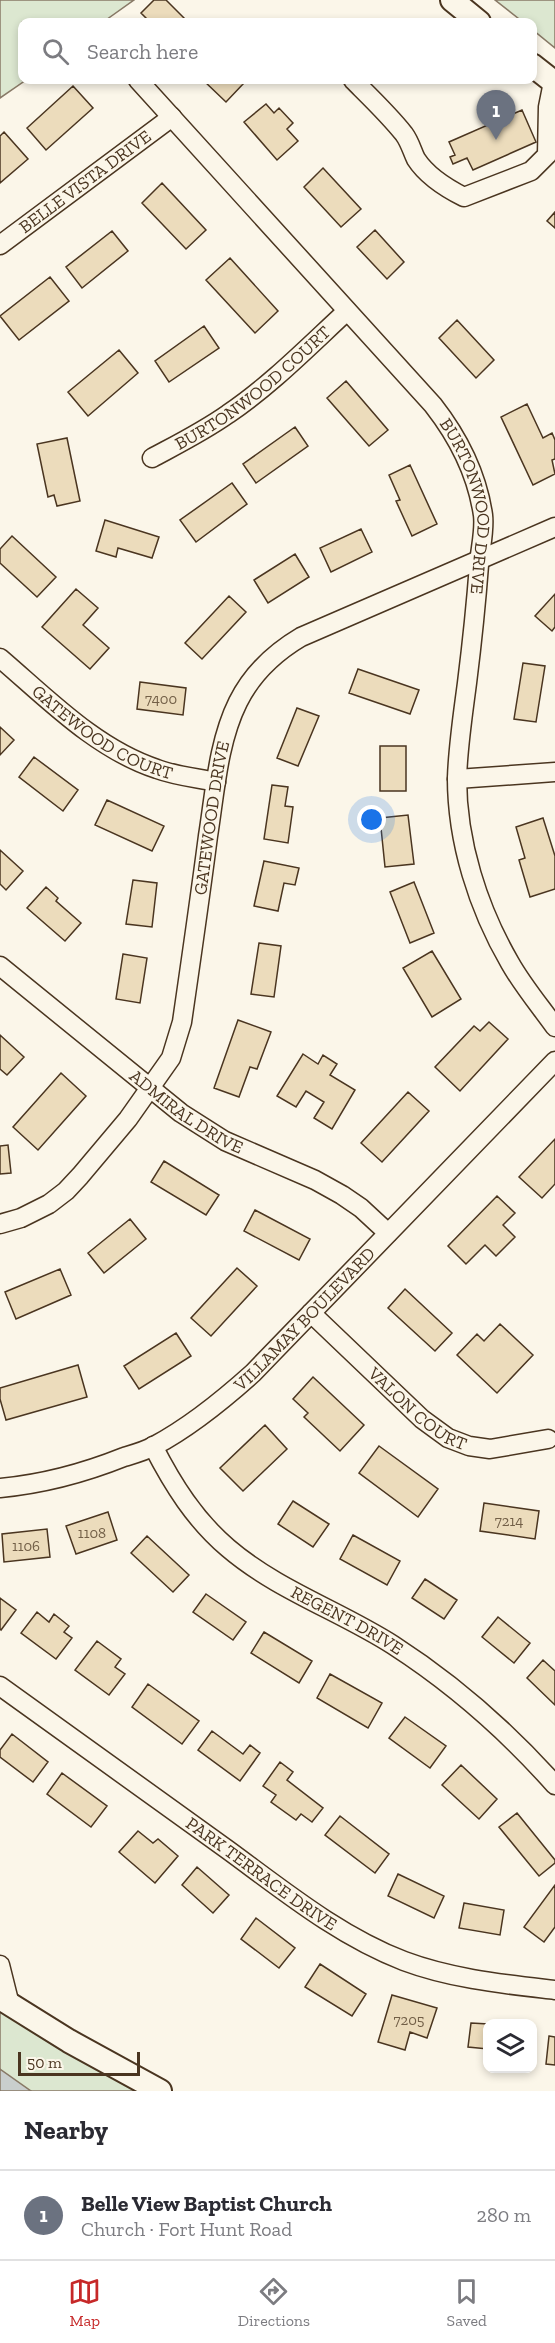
<!DOCTYPE html>
<html lang="en">
<head>
<meta charset="utf-8">
<style>
	:root { --surface:#fff; --page:#f2f2f3; --text:#2b2b33; --muted:#7c7c81; --line:#e1e1e2; --accent:#c62828 }
	body { margin:0; font-family:"Zilla Slab",serif; background:var(--page); color:var(--text) }
	.controls { position:absolute; right:18px; bottom:18px; display:grid; overflow:hidden; border-radius:12px; box-shadow:0 3px 9px #0003 }
	.controls button { width:54px; height:54px; display:grid; place-items:center; padding:0; border:0; border-bottom:2px solid var(--line); background:var(--surface); color:var(--text); font:30px sans-serif }
	.scale { position:absolute; left:18px; bottom:15px; width:122px; box-sizing:border-box; padding-left:6px; border:3px solid #4a3520; border-top:0; font-size:16px; line-height:21px; white-space:nowrap; color:#4a3520; -webkit-text-stroke:4px #fbf6e9; paint-order:stroke }
	.you { position:absolute; left:372px; top:820px; width:21px; height:21px; margin:-15px; border:4px solid #fff; border-radius:50%; background:#1a73e8; box-shadow:0 0 0 9px #1a73e833 }
	.badge { display:grid; place-items:center; width:39px; height:39px; border-radius:50%; background:var(--accent); color:#fff; font-size:20px; font-weight:700 }
	.pin { position:absolute; translate:-50% -50px; filter:drop-shadow(0 2px 3px #0008) }
	.pin::after { content:''; position:absolute; top:32px; width:21px; height:18px; background:inherit; clip-path:polygon(0 0,100% 0,50% 100%) }
	.list { margin:0; padding:0; list-style:none }
	h2 { display:flex; justify-content:space-between; align-items:center; height:78px; margin:0; padding:0 24px; font-size:26px }
	h2 small { font-size:20px; font-weight:400; color:var(--muted) }
	.list li { display:grid; grid-template-columns:39px 1fr auto; gap:18px; align-items:center; box-sizing:border-box; height:90px; padding:0 24px; border-top:2px solid var(--line) }
	.list b { display:block; font-size:22px; white-space:nowrap }
	.list p { margin:0; font-size:20px; white-space:nowrap; color:var(--muted) }
	.list em { font-size:20px; font-style:normal; color:var(--muted) }
	.icon { flex:none; width:33px; height:33px; fill:none; stroke:currentColor; stroke-width:2; stroke-linecap:round; stroke-linejoin:round }
	.map { position:relative; flex:none; width:555px; height:2091px; overflow:hidden }
	.search { position:absolute; background:var(--surface); box-shadow:0 3px 9px #0003; left:18px; right:18px; top:18px; height:66px; display:flex; align-items:center; gap:15px; box-sizing:border-box; padding:0 21px; border-radius:12px; color:var(--muted); font-size:22px }
	.sheet { height:168px; background:var(--surface) }
	nav { display:flex; justify-content:space-around; align-items:center; box-sizing:border-box; height:84px; border-top:2px solid var(--line); background:var(--surface); font-size:16px; color:var(--muted) }
	nav a { display:grid; justify-items:center; gap:3px }
	nav .on { color:var(--accent) }
	.map>svg:first-child { display:block }
	.green { fill:#dce7d0; stroke:#887966; stroke-width:1.5 }
	.water { fill:#c9cecd; stroke:#887966; stroke-width:1.5 }
	.building { fill:#ecdcbc; stroke:#4a3520; stroke-width:1.5 }
	.lines { fill:none; stroke-linecap:round; stroke-linejoin:round }
	.minor-casing { stroke:#4a3520; stroke-width:21 }
	.major-casing { stroke:#4a3520; stroke-width:26 }
	.minor { stroke:#fbf6e9; stroke-width:18 }
	.major { stroke:#fbf6e9; stroke-width:22 }
	.labels { text-anchor:middle; stroke-width:4.5; stroke-linejoin:round; paint-order:stroke }
	.number-label { font-size:15px; fill:#725f47 }
	.street-label { font-size:18px; fill:#4a3520; stroke:#fbf6e9 }
</style>
</head>
<body>
<div class="map">
<svg width="555" height="2091" viewBox="0 0 555 2091">
	<rect width="100%" height="100%" fill="#fbf6e9"/>
	<!-- green -->
	<path class="green" d="M0 0H134L103 22H22V80H26L0 98Z
		M495 0H555V48L533 30 532 22H523Z
		M0 1998 170 2091H0Z"/>
	<!-- water -->
	<path class="water" d="M0 2069 31 2091H0Z"/>
	<!-- building -->
	<path class="building" d="M154 0H166L188 22H150L141 13Z
		M203 80H239L243 84 226 102Z
		M73 86 93 108 46 150 27 128Z
		M266 104 274 113 279 108 293 123 287 129 298 141 277 160 244 122Z
		M522 110 536 142 473 170 467 158 453 164 450 157 455 155 449 142Z
		M4 132 28 159 0 183V136Z
		M323 168 361 209 341 227 304 187Z
		M162 183 206 230 186 249 142 203Z
		M555 212V228L547 221Z
		M375 230 404 262 387 279 357 247Z
		M112 231 128 251 82 288 66 267Z
		M230 258 278 311 255 333 206 280Z
		M50 277 69 301 19 340 0 316Z
		M457 320 494 360 476 378 439 338Z
		M204 326 219 348 169 382 155 361Z
		M119 350 138 373 88 416 68 392Z
		M346 381 388 430 369 446 327 398Z
		M527 404 543 438 552 433 555 440V459L552 460 555 474 533 485 501 417Z
		M295 427 308 446 256 483 243 464Z
		M67 438 80 501 57 506 54 495 48 497 37 444Z
		M410 465 437 524 412 536 396 501 400 500 389 475Z
		M232 483 247 504 196 542 180 520Z
		M105 520 159 537 152 558 118 548 116 557 96 551Z
		M361 529 372 552 331 572 320 548Z
		M12 536 56 577 37 597 0 563V549Z
		M295 554 309 577 268 603 254 580Z
		M76 589 98 608 83 625 109 648 90 669 42 627Z
		M555 594V627L552 631 535 616Z
		M229 596 246 612 202 659 185 643Z
		M523 663 545 666 536 722 514 719Z
		M358 669 419 690 410 714 349 693Z
		M140 682 186 688 183 715 137 709Z
		M297 708 319 716 298 766 277 758Z
		M0 727 14 740 0 755Z
		M380 746H406V791H380Z
		M34 757 78 790 63 811 19 777Z
		M272 785 288 787 285 806 293 807 288 843 264 839Z
		M107 800 164 826 152 851 95 825Z
		M408 815 414 864 385 867 380 818Z
		M543 818 555 856V889L530 897 519 860 525 858 516 827Z
		M0 850 23 871 6 890 0 884Z
		M264 861 299 868 295 885 284 883 278 911 254 906Z
		M133 880 157 883 152 927 126 924Z
		M414 882 434 933 410 943 390 892Z
		M46 887 58 898 56 901 81 923 65 941 27 908Z
		M259 943 281 946 274 997 251 994Z
		M432 951 461 999 432 1017 403 968Z
		M123 954 147 958 140 1003 116 999Z
		M238 1020 271 1032 257 1069 250 1067 239 1097 214 1088Z
		M489 1022 508 1039 460 1091 435 1067 474 1026 480 1031Z
		M0 1035 24 1057 7 1075 0 1069Z
		M303 1054 318 1064 323 1055 337 1064 330 1075 355 1090 332 1129 314 1118 324 1102 306 1091 296 1107 277 1096Z
		M61 1073 86 1096 38 1150 13 1127Z
		M408 1092 429 1111 382 1162 361 1143Z
		M555 1139V1184L542 1198 519 1177Z
		M8 1145 11 1173 0 1174V1146Z
		M164 1161 219 1195 206 1215 151 1182Z
		M497 1196 515 1213 503 1225 515 1237 496 1256 485 1245 466 1264 448 1246Z
		M255 1210 310 1239 299 1260 244 1231Z
		M130 1219 146 1239 104 1273 88 1253Z
		M237 1268 257 1286 211 1336 191 1318Z
		M60 1269 71 1295 16 1319 5 1292Z
		M405 1289 452 1333 435 1351 388 1308Z
		M500 1324 533 1355 497 1393 457 1355 477 1334 484 1341Z
		M176 1333 191 1356 139 1389 124 1366Z
		M78 1365 87 1397 6 1420 0 1399V1388Z
		M313 1377 364 1425 340 1451 304 1417 308 1413 293 1399Z
		M265 1425 287 1449 243 1491 220 1468Z
		M379 1446 438 1489 418 1517 359 1473Z
		M293 1501 329 1524 313 1547 278 1524Z
		M484 1503 539 1511 535 1539 480 1531Z
		M108 1512 117 1540 76 1554 66 1526Z
		M47 1529 50 1557 4 1562 2 1534Z
		M353 1535 400 1561 387 1585 340 1559Z
		M147 1536 189 1575 173 1592 131 1553Z
		M425 1579 457 1600 444 1619 412 1598Z
		M206 1594 246 1622 233 1640 193 1612Z
		M0 1598 16 1610 1 1630 0 1629Z
		M37 1612 49 1622 54 1614 69 1626 64 1632 72 1638 56 1659 21 1633Z
		M498 1617 530 1643 514 1663 482 1637Z
		M264 1632 312 1661 299 1683 251 1653Z
		M97 1641 121 1659 115 1667 125 1674 109 1695 75 1670Z
		M543 1660 555 1671V1705L527 1678Z
		M330 1674 382 1703 368 1728 317 1698Z
		M148 1684 199 1721 182 1744 132 1707Z
		M405 1717 446 1746 430 1768 389 1738Z
		M212 1731 243 1754 250 1745 260 1753 240 1781 198 1750Z
		M12 1734 48 1762 33 1782 0 1757V1750Z
		M280 1762 293 1772 287 1780 323 1808 312 1822 301 1814 296 1820 271 1802 276 1795 263 1786Z
		M461 1765 497 1799 479 1819 442 1785Z
		M62 1773 107 1806 91 1827 47 1794Z
		M517 1813 555 1860V1863L539 1876 499 1827Z
		M340 1816 389 1854 375 1873 325 1835Z
		M138 1831 153 1843 158 1839 178 1856 155 1883 119 1852Z
		M197 1867 229 1895 213 1913 182 1885Z
		M398 1874 444 1896 434 1918 388 1896Z
		M555 1885V1927L544 1942 524 1927Z
		M464 1903 504 1910 500 1935 459 1928Z
		M256 1918 295 1948 279 1968 241 1939Z
		M320 1964 366 1994 352 2016 305 1987Z
		M392 1995 437 2008 427 2038 410 2032 405 2050 378 2042Z
		M471 2023 488 2024V2049L468 2047Z
		M549 2036 555 2037V2065L546 2064Z"/>
	<g class="lines">
		<!-- minor casing -->
		<g class="minor-casing">
			<g id="minor">
				<path id="s1" d="M138 80 433 405C458 437 477 474 483 515 485 531 480 549 479 565 476 605 472 643 467 683 463 714 458 746 457 778 457 842 478 908 510 963 523 986 540 1006 555 1027"/>
				<path d="M353 80C370 97 389 115 404 134 410 142 412 151 416 159 427 176 446 188 464 197L531 171 547 155 548 107 553 82"/>
				<path id="s2" d="M0 245 172 117"/>
				<path id="s3" d="M152 458C178 444 204 431 228 414 271 385 309 346 347 311"/>
				<path id="s4" d="M0 658C48 699 96 749 157 769 176 776 197 778 216 782"/>
				<path d="M457 779 555 772"/>
				<path id="s5" d="M0 966 181 1113 225 1141 315 1180 342 1195 361 1208 388 1233"/>
				<path id="s6" d="M0 1224 21 1218 49 1204 66 1191 80 1176 128 1119 171 1058 182 1022C191 960 200 898 208 836 215 792 218 742 238 702 252 674 274 653 301 637L555 527"/>
				<path id="s7" d="M311 1313 422 1419 448 1438 469 1446 490 1449 548 1439"/>
				<path id="s8" d="M153 1446C173 1485 195 1520 228 1548 277 1590 340 1611 393 1645 455 1685 507 1731 555 1785"/>
				<path id="s9" d="M0 1488C43 1484 84 1473 124 1457 134 1454 145 1451 154 1446 190 1427 223 1400 253 1373L555 1061"/>
				<path id="s10" d="M0 1686C76 1741 152 1795 228 1850 284 1891 339 1936 404 1961 452 1979 504 1984 555 1990"/>
				<path d="M0 1965 10 2005"/>
			</g>
		</g>
		<!-- major casing -->
		<g class="major-casing">
			<path id="major" d="M452 0 479 22
				M532 65 555 83
				M0 1998 69 2041 160 2091"/>
		</g>
		<!-- minor -->
		<use href="#minor" class="minor"/>
		<!-- major -->
		<use href="#major" class="major"/>
	</g>
	<g class="labels">
		<!-- number labels -->
		<g class="number-label">
			<text x="161" y="704">7400</text>
			<text x="509" y="1526">7214</text>
			<text x="92" y="1538">1108</text>
			<text x="26" y="1551">1106</text>
			<text x="409" y="2025">7205</text>
		</g>
		<!-- street labels -->
		<g class="street-label">
			<text dy="6" stroke="none"><textPath href="#s2" startOffset="106">BELLE VISTA DRIVE</textPath></text>
			<text dy="6" stroke="none"><textPath href="#s3" startOffset="123">BURTONWOOD COURT</textPath></text>
			<text dy="6" stroke="none"><textPath href="#s1" startOffset="549">BURTONWOOD DRIVE</textPath></text>
			<text dy="6" stroke="none"><textPath href="#s4" startOffset="128">GATEWOOD COURT</textPath></text>
			<text dy="6" stroke="none"><textPath href="#s6" startOffset="488">GATEWOOD DRIVE</textPath></text>
			<text dy="6" stroke="none"><textPath href="#s5" startOffset="237">ADMIRAL DRIVE</textPath></text>
			<text dy="6" stroke="none"><textPath href="#s9" startOffset="358">VILLAMAY BOULEVARD</textPath></text>
			<text dy="6" stroke="none"><textPath href="#s7" startOffset="144">VALON COURT</textPath></text>
			<text dy="6" stroke="none"><textPath href="#s8" startOffset="267">REGENT DRIVE</textPath></text>
			<text dy="6" stroke="none"><textPath href="#s10" startOffset="322">PARK TERRACE DRIVE</textPath></text>
		</g>
	</g>
</svg>
<div class="controls">
<button><svg class="icon" aria-label="layers" viewBox="0 0 24 24"><path d="M12 4l9 5-9 5-9-5zM3 14l9 5 9-5"/></svg></button>
</div>
<div class="scale">50 m</div>
<div class="you"></div>
<div class="pin badge" style="left:496px;top:140px;background:#6b7280">1</div>
<div class="search"><svg class="icon" aria-label="search" viewBox="0 0 24 24"><circle cx="10" cy="10" r="6"/><path d="M15 15l6 6"/></svg>Search here</div>
</div>
<section class="sheet">
<h2>Nearby<small></small></h2>
<ul class="list">
<li><span class="badge" style="background:#6b7280">1</span><div><b>Belle View Baptist Church</b><p>Church · Fort Hunt Road</p></div><em>280 m</em></li>
</ul>
</section>
<nav>
<a class="on"><svg class="icon" aria-label="map" viewBox="0 0 24 24"><path d="M3 6l6-2 6 2 6-2v14l-6 2-6-2-6 2zM9 4v14M15 6v14"/></svg>Map</a>
<a><svg class="icon" aria-label="directions" viewBox="0 0 24 24"><path d="M12 3l9 9-9 9-9-9zM9 14v-3h6M13 9l2 2-2 2"/></svg>Directions</a>
<a><svg class="icon" aria-label="saved" viewBox="0 0 24 24"><path d="M7 4h10v16l-5-4-5 4z"/></svg>Saved</a>
</nav>
</body>
</html>
